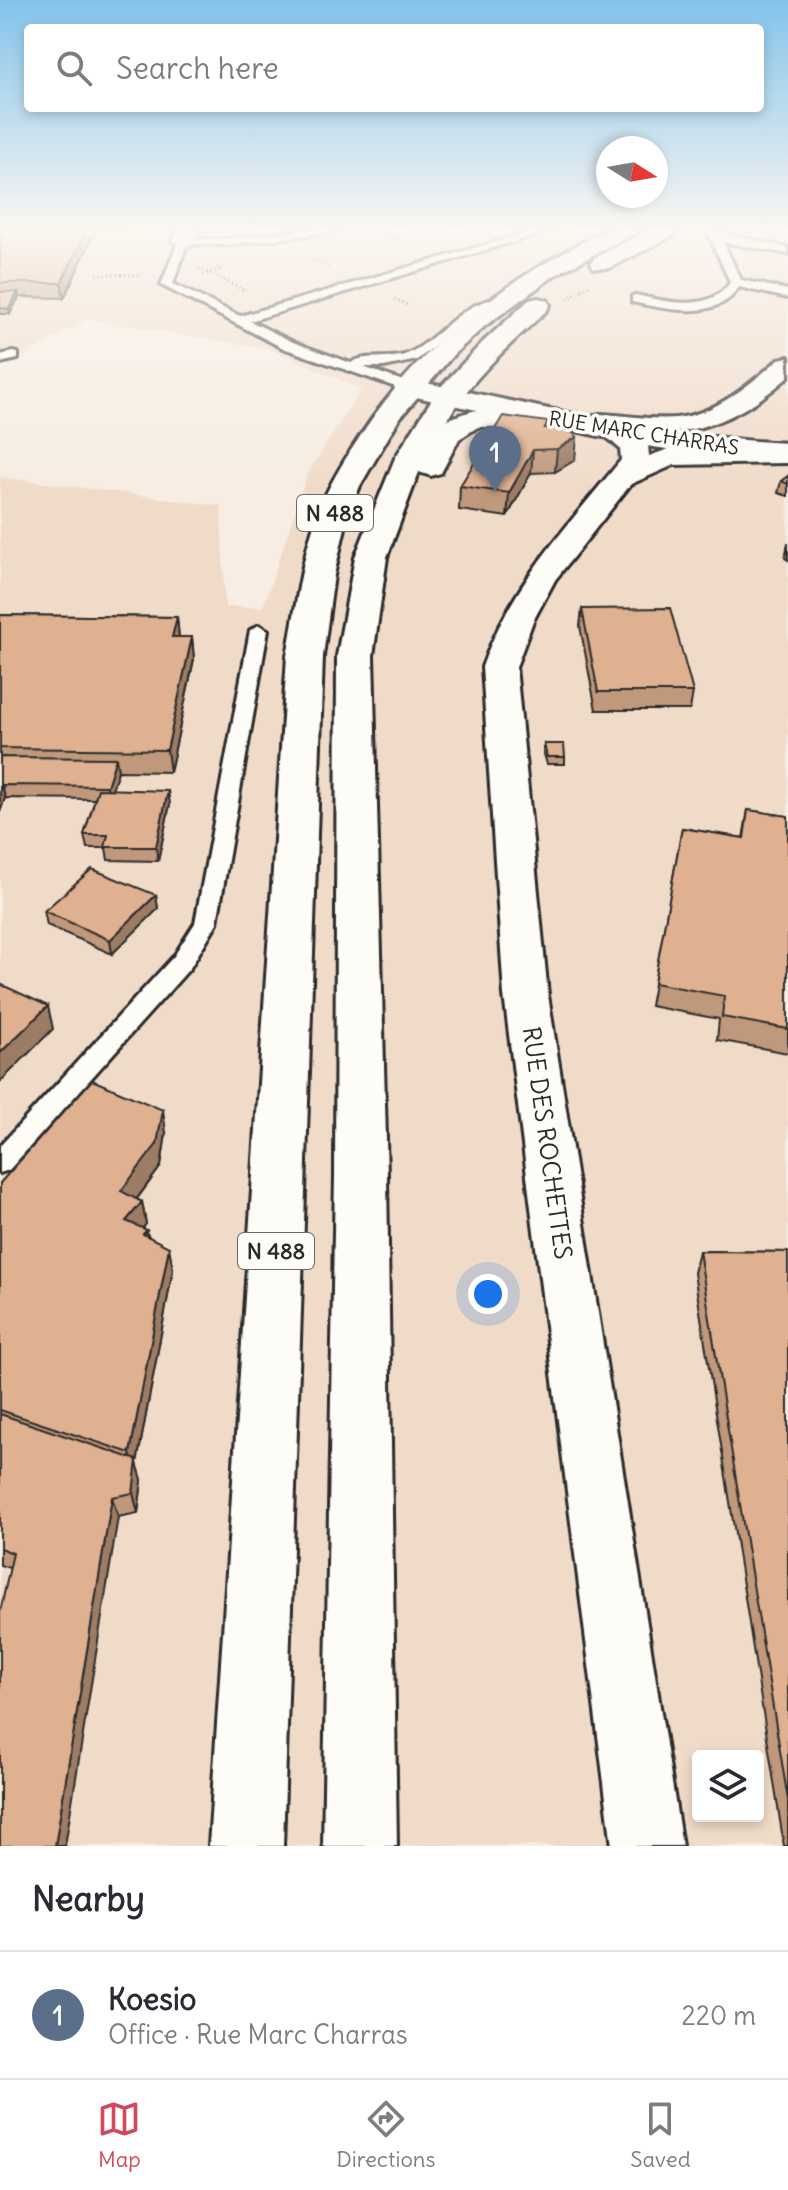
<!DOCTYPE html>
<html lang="en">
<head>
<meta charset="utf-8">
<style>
	:root { --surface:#fff; --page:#f7f7f7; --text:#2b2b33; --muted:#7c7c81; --line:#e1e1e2; --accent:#d1495b }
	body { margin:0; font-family:Delius,sans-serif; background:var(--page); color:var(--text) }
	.controls { position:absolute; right:24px; bottom:24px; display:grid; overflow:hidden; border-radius:8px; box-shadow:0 4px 12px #0003 }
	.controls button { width:72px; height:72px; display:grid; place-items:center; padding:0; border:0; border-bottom:2px solid var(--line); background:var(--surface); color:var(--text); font:40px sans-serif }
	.compass { position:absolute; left:596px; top:136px; width:72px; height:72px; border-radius:50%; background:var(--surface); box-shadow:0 4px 12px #0003; rotate:101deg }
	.you { position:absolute; left:488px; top:1294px; width:28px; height:28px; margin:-20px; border:6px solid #fff; border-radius:50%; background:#1a73e8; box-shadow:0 0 0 12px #1a73e833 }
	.badge { display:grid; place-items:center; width:52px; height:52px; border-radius:50%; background:var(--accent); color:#fff; font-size:26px; font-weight:700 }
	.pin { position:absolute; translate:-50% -66px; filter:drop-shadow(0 2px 4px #0008) }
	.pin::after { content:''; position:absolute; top:42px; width:28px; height:24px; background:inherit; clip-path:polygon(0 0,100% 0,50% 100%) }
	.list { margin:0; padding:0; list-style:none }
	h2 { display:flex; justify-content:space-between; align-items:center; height:104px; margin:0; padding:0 32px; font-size:34px }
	h2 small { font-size:26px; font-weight:400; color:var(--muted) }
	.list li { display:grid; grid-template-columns:52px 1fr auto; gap:24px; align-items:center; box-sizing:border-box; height:128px; padding:0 32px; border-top:2px solid var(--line) }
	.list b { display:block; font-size:30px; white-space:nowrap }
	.list p { margin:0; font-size:26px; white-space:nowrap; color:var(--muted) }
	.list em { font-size:26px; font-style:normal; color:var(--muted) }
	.icon { flex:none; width:44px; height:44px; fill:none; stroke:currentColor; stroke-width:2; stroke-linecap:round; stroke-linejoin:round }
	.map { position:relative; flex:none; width:788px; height:1846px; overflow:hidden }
	.search { position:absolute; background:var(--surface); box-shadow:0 4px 12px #0003; left:24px; right:24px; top:24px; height:88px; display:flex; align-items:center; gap:20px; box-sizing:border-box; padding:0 28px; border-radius:8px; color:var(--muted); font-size:30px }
	.sheet { height:232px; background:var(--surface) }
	nav { display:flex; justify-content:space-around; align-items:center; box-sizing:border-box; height:112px; border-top:2px solid var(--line); background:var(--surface); font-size:22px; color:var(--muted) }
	nav a { display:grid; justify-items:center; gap:4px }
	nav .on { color:var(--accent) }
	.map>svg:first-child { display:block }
	.built { fill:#f0dbc9; fill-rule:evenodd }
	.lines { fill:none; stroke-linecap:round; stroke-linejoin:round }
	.service-casing { stroke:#2b2b2b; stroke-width:6 }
	.minor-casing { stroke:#2b2b2b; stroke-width:6 }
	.secondary-casing { stroke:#2b2b2b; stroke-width:6 }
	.primary-casing { stroke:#2b2b2b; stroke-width:6 }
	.path { stroke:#2b2b2b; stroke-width:3; stroke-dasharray:1 3; stroke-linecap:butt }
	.service { fill:#fdfcf7; fill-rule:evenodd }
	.minor { fill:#fdfcf7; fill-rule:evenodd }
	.secondary { fill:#fdfcf7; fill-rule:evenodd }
	.primary { fill:#fdfcf7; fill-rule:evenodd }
	.wall { fill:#c0987c; stroke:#2b2b2b; stroke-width:2 }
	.shaded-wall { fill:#9c7c65; stroke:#2b2b2b; stroke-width:2 }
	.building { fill:#dfb190; stroke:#2b2b2b; stroke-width:2 }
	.labels { text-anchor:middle; stroke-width:7; stroke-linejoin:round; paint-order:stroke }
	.far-street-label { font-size:20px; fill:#2b2b2b; stroke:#fdfcf7 }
	.shield { fill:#fdfcf7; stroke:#6a6a68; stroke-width:2 }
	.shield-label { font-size:22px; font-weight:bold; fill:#2b2b2b }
	.street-label { font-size:24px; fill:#2b2b2b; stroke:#fdfcf7 }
</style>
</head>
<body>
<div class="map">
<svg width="788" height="1846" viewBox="0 0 788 1846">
	<rect width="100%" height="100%" fill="#f7ede2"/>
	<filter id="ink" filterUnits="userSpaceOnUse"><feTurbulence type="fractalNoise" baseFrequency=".0125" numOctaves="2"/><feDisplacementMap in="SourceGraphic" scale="16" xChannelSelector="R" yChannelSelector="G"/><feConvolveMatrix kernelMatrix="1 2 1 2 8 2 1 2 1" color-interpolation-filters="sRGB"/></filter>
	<g filter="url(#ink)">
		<!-- built -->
		<path class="built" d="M0 229H788V1846H0V477L221 506 225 607H263L307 475 361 389 270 349 87 319 16 361 0 365ZM698 1756H758V1816H698Z"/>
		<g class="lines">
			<!-- service casing -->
			<g class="service-casing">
				<path id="service" d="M307 229H339L334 232 226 245 187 244 173 284 240 316 540 229H556L250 321 293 342 351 363C365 353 390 361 407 354 440 340 464 296 505 299V305L472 317 417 360 384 367H363L412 384V390L407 391 283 348 161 285 179 239H226Z
					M706 229 788 248V254L723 242 741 280 788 290V298L739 287C718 322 665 309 632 302V296L636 295C666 302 711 313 730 282Z
					M13 352 18 353V359L0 363V355Z
					M259 625 268 630 217 923 190 968 9 1170 0 1173V1146L174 956 195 923 250 630Z"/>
			</g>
			<!-- minor casing -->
			<g class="minor-casing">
				<path id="minor" d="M180 229H200L191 246 183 247 172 241Z
					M788 357V377C742 418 694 438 633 433L648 446 649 456 669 449 788 447V463L674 465 631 484 555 580 533 621 516 667 548 995 682 1846H612L504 995 482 667C511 584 567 527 621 460L620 449 598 429 591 428 587 422 591 416 600 414C625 415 651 420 676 418 716 414 750 384 779 359Z"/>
			</g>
			<!-- secondary casing -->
			<g class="secondary-casing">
				<path id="secondary" d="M407 379C533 405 659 437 788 443V461L729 458 646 446 397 393 394 387 397 381Z"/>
			</g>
			<!-- primary casing -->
			<g class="primary-casing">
				<path id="primary" d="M608 229H636L633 234 555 275 485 326 453 355 399 419 360 486 348 515 334 575 323 656 283 1846H209L287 656C296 608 301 559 318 513 328 486 343 462 359 438 420 343 508 278 608 229Z
					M651 229H679L676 234 610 268H594L591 263 594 258Z
					M538 298 547 300 550 305 547 310C511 344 472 377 447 420 481 404 526 403 562 412L566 418 562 424 552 426 478 427 459 439 441 473 431 476 419 472 387 557 373 656 387 1176 397 1846H323L335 1176 337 656 355 557 395 458 437 391 483 342 529 300Z"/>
			</g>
			<!-- path -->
			<path class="path" d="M373 229 408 244
				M417 229 435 236
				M309 258 329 267
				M199 268 246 291
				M97 274 145 275
				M203 275 222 269 217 267
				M395 299 409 306
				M568 299 589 285"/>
			<!-- service -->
			<use href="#service" class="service"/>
			<!-- minor -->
			<use href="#minor" class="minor"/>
			<!-- secondary -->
			<use href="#secondary" class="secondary"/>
			<!-- primary -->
			<use href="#primary" class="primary"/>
		</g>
		<!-- wall -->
		<path class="wall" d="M0 229H166V230H96L64 298 19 297 10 314H0Z
			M548 428 575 460 555 472 531 473 507 517 459 510 460 486Z
			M788 476V496L778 493 781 481Z
			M788 543V560L785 558Z
			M582 609 693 692 690 710H596L580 626Z
			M0 615 177 617 179 637H192L194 659 170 772 118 771 112 790 170 804 158 861 108 860 106 848H87L84 835 95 799 5 798 0 812Z
			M544 744 565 757V764H547L543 751Z
			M748 810 788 816V1053L717 1040 719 1019 650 1006 682 828 743 838Z
			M156 895 158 909 112 954 47 925 44 911Z
			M166 1133 161 1166 137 1199 142 1202 146 1224 143 1228 173 1269 137 1463 142 1480 138 1513 118 1517 9 1568 0 1565V1183Z
			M699 1251 788 1252V1846H784L694 1273Z"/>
		<!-- shaded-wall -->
		<path class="shaded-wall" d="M88 229H96V230L64 298 61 283Z
			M18 292 19 297 10 314 9 309Z
			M577 437 575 460 555 472 557 449Z
			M533 450 531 473 507 517 509 493Z
			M177 617 179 638 172 637Z
			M192 637 194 659 170 772 167 750Z
			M116 758 118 771 109 799 107 786Z
			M2 785 5 798 0 812V790Z
			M168 791 170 804 158 861 156 847Z
			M156 895 158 909 112 954 110 940Z
			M48 1006 53 1029 0 1082V1053Z
			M163 1110 166 1133 161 1166 126 1213 121 1191Z
			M142 1202 146 1224 131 1243 126 1221Z
			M169 1247 173 1269 137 1463 142 1480 138 1513 133 1493 135 1472 130 1453Z
			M112 1497 118 1517 65 1846H55Z"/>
		<!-- building -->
		<path class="building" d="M0 229H88L61 283H0Z
			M0 292H18L9 309 0 308Z
			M503 416 548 422 545 428 569 429 577 437 557 449 533 450 509 493 460 486Z
			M788 476V484L781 481Z
			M670 608 693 692H598L582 609Z
			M0 615 177 617 172 637H192L167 750 0 748Z
			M544 744H564L565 757H547Z
			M0 757 116 758 107 786 2 785 0 790Z
			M98 789 168 791 156 847H105L108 835H84Z
			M748 810 788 816V1029L722 1017 724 996 654 983 682 828 744 838Z
			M92 869 156 895 110 940 44 911Z
			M0 984 48 1006 0 1053Z
			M92 1080 163 1110 157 1144 121 1191 142 1202 126 1221 147 1230 143 1234 169 1247 130 1453 0 1410V1183Z
			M699 1251 788 1252V1800Z
			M0 1414 137 1460 133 1493 112 1497 55 1846H0V1612L13 1553 0 1548Z"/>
	</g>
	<!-- sky -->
	<linearGradient id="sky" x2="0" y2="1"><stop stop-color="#83c3ea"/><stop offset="0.47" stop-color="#fbf7f2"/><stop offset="1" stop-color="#fbf7f2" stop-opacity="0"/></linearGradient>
	<rect width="788" height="487" fill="url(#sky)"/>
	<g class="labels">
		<!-- far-street labels -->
		<g class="far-street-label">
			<text transform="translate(644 433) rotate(9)" y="7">RUE MARC CHARRAS</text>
		</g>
		<!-- shield labels -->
		<g class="shield">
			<rect x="297" y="495" width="76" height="36" rx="6"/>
			<rect x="238" y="1233" width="76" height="36" rx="6"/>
		</g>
		<g class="shield-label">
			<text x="335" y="521">N 488</text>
			<text x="276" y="1259">N 488</text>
		</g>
		<!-- street labels -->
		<g class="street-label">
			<text transform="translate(547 1143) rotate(82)" y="8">RUE DES ROCHETTES</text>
		</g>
	</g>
</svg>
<div class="controls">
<button><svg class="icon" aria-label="layers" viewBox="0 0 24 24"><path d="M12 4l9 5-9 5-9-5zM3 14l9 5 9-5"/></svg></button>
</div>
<svg class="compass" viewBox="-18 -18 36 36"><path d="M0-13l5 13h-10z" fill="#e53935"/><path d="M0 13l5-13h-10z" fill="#7c7c81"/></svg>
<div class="you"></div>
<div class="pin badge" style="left:495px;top:492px;background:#5c6f8a">1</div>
<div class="search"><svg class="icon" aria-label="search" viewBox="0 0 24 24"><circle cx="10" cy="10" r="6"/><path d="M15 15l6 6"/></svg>Search here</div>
</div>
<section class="sheet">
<h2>Nearby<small></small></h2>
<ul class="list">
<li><span class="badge" style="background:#5c6f8a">1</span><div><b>Koesio</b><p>Office · Rue Marc Charras</p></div><em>220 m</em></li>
</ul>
</section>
<nav>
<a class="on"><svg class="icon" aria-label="map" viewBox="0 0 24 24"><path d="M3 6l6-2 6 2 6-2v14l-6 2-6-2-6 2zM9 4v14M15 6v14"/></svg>Map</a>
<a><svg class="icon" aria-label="directions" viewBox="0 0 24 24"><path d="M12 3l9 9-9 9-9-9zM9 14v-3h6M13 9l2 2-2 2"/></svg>Directions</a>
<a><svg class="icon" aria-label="saved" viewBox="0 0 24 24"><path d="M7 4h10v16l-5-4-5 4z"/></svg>Saved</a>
</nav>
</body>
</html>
